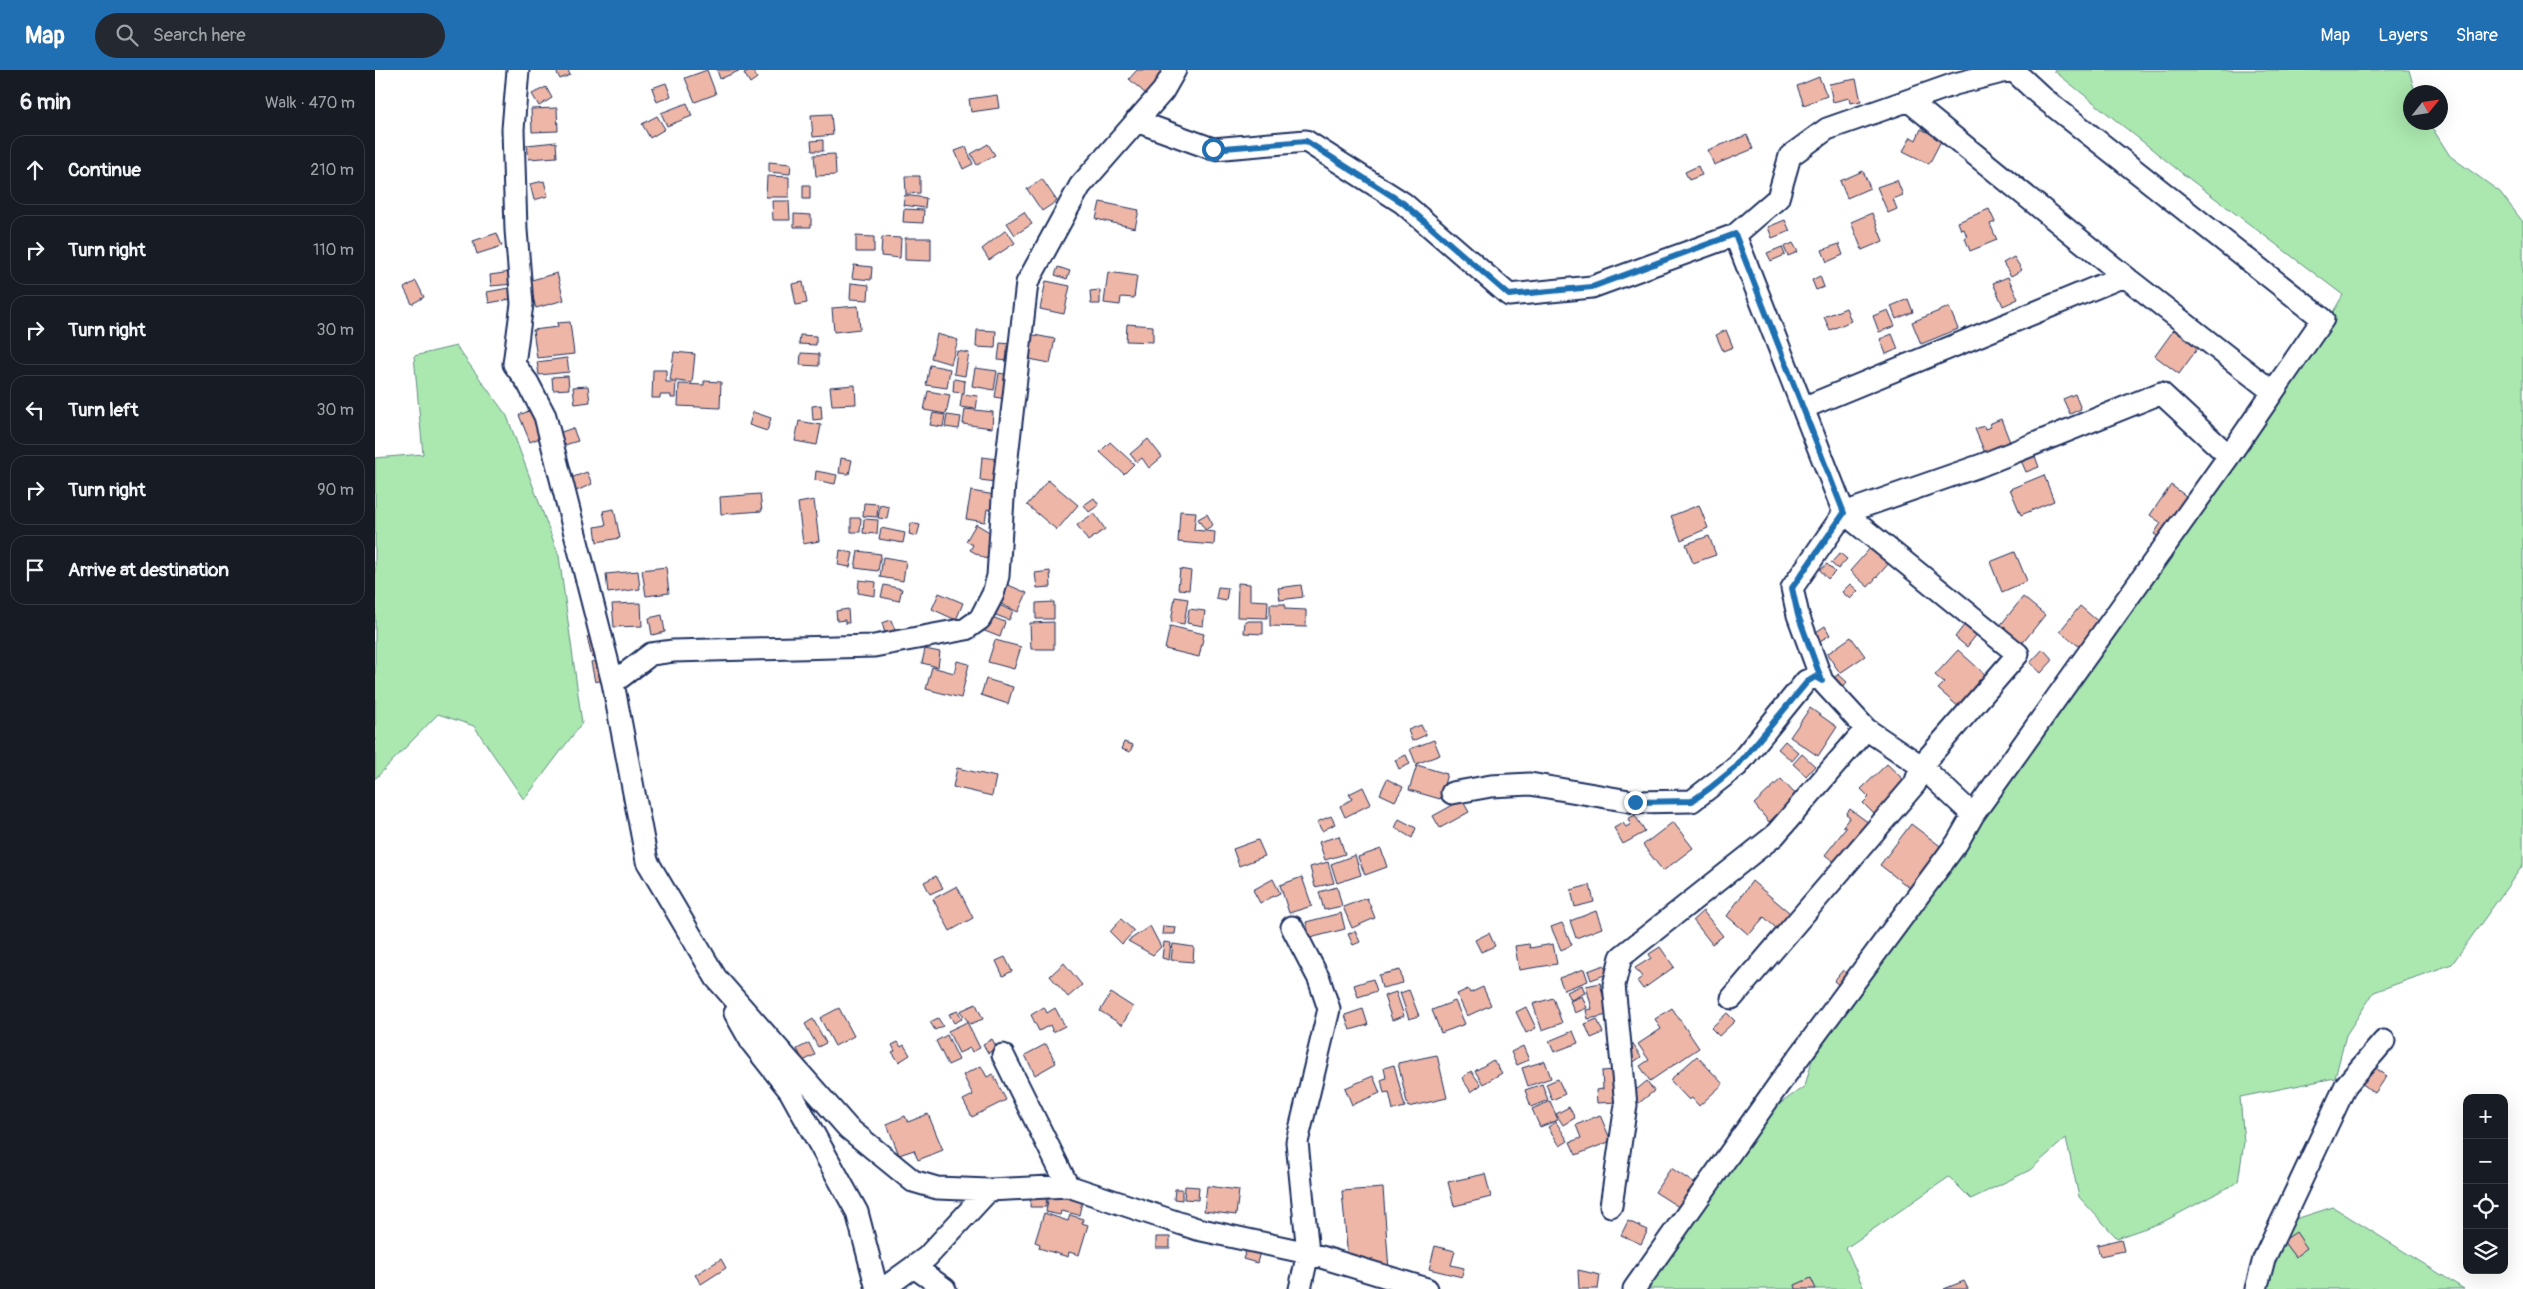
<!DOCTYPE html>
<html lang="en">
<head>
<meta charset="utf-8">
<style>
	:root { --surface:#171b24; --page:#242831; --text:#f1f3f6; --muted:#9ea1a6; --line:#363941; --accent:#1f6fb2 }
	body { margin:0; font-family:Pangolin,sans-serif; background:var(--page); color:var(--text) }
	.controls { position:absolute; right:15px; bottom:15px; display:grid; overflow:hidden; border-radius:10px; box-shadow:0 5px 20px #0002 }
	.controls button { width:45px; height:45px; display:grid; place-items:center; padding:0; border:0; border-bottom:1px solid var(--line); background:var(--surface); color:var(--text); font:25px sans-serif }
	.compass { position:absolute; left:2028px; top:15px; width:45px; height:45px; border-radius:50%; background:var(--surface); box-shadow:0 5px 20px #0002; rotate:60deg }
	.stop { position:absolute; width:15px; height:15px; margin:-11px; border:4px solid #1f6fb2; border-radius:50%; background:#fff }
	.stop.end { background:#1f6fb2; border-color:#fff; box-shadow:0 1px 5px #0008 }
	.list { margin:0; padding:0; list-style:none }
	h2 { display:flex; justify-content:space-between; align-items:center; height:65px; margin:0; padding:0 20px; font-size:21px }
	h2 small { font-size:16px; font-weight:400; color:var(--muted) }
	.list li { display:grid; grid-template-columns:32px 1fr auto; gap:15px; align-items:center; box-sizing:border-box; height:70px; margin:0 10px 10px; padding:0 10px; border:1px solid var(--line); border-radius:15px }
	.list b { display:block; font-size:19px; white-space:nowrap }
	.list em { font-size:16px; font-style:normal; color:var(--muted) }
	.icon { flex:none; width:28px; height:28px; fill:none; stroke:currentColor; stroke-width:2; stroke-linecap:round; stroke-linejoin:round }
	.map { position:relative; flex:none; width:2148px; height:1219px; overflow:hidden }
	header { display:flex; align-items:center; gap:30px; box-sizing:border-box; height:70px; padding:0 25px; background:var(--accent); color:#fff }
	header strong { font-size:24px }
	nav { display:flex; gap:28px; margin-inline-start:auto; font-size:18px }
	.search { width:350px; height:45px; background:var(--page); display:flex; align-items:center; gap:12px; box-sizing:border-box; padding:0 18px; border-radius:28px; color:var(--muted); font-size:19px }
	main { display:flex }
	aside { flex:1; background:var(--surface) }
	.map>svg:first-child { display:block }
	.green { fill:#abe8af; stroke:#638c86 }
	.building { fill:#eeb6a6; stroke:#1b2f5e }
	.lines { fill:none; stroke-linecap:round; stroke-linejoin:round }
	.minor-casing { stroke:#1b2f5e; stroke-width:25 }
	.minor { stroke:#fff; stroke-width:21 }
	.route { stroke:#1f6fb2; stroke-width:6 }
</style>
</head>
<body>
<header>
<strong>Map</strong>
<div class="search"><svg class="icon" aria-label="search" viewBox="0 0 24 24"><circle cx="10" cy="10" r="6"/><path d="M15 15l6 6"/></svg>Search here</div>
<nav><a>Map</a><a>Layers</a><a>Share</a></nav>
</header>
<main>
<aside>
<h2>6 min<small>Walk · 470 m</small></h2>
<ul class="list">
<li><svg class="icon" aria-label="ahead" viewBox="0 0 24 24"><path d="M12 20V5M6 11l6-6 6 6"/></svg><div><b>Continue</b></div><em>210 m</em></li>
<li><svg class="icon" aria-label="right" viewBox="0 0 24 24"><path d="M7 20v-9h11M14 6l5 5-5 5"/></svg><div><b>Turn right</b></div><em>110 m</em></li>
<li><svg class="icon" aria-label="right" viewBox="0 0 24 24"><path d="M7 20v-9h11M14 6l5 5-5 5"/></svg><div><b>Turn right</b></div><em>30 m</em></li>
<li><svg class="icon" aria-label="left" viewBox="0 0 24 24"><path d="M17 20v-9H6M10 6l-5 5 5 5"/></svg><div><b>Turn left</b></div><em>30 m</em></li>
<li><svg class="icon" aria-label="right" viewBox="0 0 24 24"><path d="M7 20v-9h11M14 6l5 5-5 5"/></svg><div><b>Turn right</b></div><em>90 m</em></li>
<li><svg class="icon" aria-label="arrive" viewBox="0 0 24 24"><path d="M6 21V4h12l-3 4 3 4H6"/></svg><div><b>Arrive at destination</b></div></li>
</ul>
</aside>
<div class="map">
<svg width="2148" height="1219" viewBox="0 0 2148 1219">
	<rect width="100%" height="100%" fill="#fff"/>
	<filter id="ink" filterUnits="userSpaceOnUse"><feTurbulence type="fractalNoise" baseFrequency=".02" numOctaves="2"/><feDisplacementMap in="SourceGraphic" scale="10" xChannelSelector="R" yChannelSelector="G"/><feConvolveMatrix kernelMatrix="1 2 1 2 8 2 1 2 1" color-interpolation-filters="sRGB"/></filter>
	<g filter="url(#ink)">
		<!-- green -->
		<path class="green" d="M1678 0H2034L2040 22H2036V52L2054 53 2075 86 2125 122 2148 152V795L2077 894 1999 922 1971 965 1960 1008 1865 1027 1869 1072 1863 1112 1788 1152 1742 1168 1704 1127 1691 1068 1655 1100 1596 1129 1574 1107 1471 1178 1489 1219H1267L1396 1040 1430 1016 1437 990 1922 303 1968 225 1808 104Z
			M81 276 132 346 184 486 207 653 149 730 99 656 63 644 0 709V388L48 384 39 286Z
			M1958 1137 2089 1219H1876L1902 1155Z"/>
		<!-- building -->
		<path class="building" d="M193 0 195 5 185 9 181 1Z
			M332 0 341 24 320 32 310 8Z
			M342 0H366L345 9Z
			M375 0H377L382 8 375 13 369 3Z
			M762 0H788L791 3 772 25 754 9Z
			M1444 7 1452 26 1429 35 1422 16Z
			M1481 9 1486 31 1475 33 1474 28 1458 32 1454 14Z
			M291 13 296 26 282 32 277 18Z
			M171 17 177 28 164 36 157 24Z
			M622 25 624 38 596 42 594 29Z
			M312 33 317 46 292 56 286 43Z
			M182 38 183 61 157 62 156 39Z
			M456 44 458 65 438 67 436 45Z
			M282 46 290 59 275 68 267 54Z
			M1546 59 1567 69 1554 94 1528 81 1536 67 1541 70Z
			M1372 65 1378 79 1339 95 1333 80Z
			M448 70V81H437L436 71Z
			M181 72 182 87 154 89 152 75Z
			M613 74 620 85 602 95 596 84Z
			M591 77 598 94 588 99 580 81Z
			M460 84 461 105 441 106 439 85Z
			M394 92 416 94 415 104 394 102Z
			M1323 96 1327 105 1314 110 1310 102Z
			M1488 101 1495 118 1472 128 1465 111Z
			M392 106 414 107V127H391Z
			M530 106H545V123L531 124Z
			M667 109 682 131 667 141 652 119Z
			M1522 110 1528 125 1518 129 1522 139 1513 143 1502 117Z
			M169 111 173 126 159 130 155 114Z
			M428 115H435V129H428Z
			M530 125 551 128 550 138 528 135Z
			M397 131H414L415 150H398Z
			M725 132 764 140 760 158 721 149Z
			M529 139 549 140 548 153 528 152Z
			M1614 139 1620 152 1615 154 1622 170 1595 181 1590 168 1592 167 1589 159 1586 160 1583 152Z
			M649 142 657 154 640 165 632 153Z
			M1497 143 1508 171 1487 180 1476 152Z
			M419 144 436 145V157H419Z
			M1410 150 1415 161 1397 168 1393 157Z
			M631 160 640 173 614 190 607 179Z
			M122 163 127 176 102 184 98 171Z
			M481 166 499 167V182H481Z
			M507 167 526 168 525 188 506 186Z
			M530 168H556V191L530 190Z
			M1418 173 1423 182 1413 186 1409 177Z
			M1464 174 1468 185 1452 192 1447 180Z
			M1407 177 1410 185 1396 191 1392 183Z
			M1639 187 1647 200 1636 206 1628 193Z
			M479 195 497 197 496 210 477 208Z
			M683 197 695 201 692 209 680 205Z
			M136 202 138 214 116 216 115 205Z
			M733 202 762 206 759 228 746 227 745 235 729 233Z
			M182 203 189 230 161 238 153 211Z
			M1445 206 1449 217 1441 220 1437 210Z
			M1633 207 1643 229 1628 236 1618 213Z
			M41 211 49 227 37 234 29 218Z
			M671 211 695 216 689 244 665 239Z
			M428 212 432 233 421 235 417 214Z
			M476 213 494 215 493 230 475 229Z
			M139 217 141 228 114 233 112 222Z
			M725 220V234H716L715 221Z
			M1533 229 1538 242 1521 249 1516 236Z
			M483 236 485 259 459 262 457 238Z
			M1574 237 1583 259 1546 274 1537 252Z
			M1471 238 1476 251 1455 260 1449 247Z
			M1513 240 1520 256 1504 262 1498 246Z
			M195 252 199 284 162 288 158 260 183 257 182 253Z
			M752 254 778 256V272L751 271Z
			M1801 257 1825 275 1804 304 1780 286Z
			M602 260 621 261 620 278 601 277Z
			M1351 260 1358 277 1348 281 1341 265Z
			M562 264 583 270 576 294 556 288Z
			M654 264 680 269 675 293 649 288Z
			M1517 264 1523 279 1511 284 1505 269Z
			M425 265 441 266V275L424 274Z
			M625 273 636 274 634 291 623 290Z
			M582 281 594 283 590 306 579 304Z
			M299 282 320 284 317 313 295 310Z
			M426 283 444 284V296L425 295Z
			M192 288 194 302 164 305 162 292Z
			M555 295 575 299 572 318 551 315Z
			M600 298 622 301 619 320 597 316Z
			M278 300H291V312H301L300 328H296V325H285V328H277Z
			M624 303 639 306 635 330 620 327Z
			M193 306 194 319 178 320 177 307Z
			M579 309 590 311 589 323 578 322Z
			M329 311 346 312 345 338 303 336 304 314 329 315Z
			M480 315 481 334 457 335 455 317Z
			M213 316 215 332 200 334 198 317Z
			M553 321 575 325 571 344 549 340Z
			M587 324 603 326 601 339 585 337Z
			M1700 324 1706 339 1695 344 1688 329Z
			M446 335 447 349 438 350 437 336Z
			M161 338 172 365 155 372 144 345Z
			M590 339 618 342 617 358 588 354Z
			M378 342 396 348 392 361 374 355Z
			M558 343 570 345 568 357 555 355Z
			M572 345 586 347 584 359 570 357Z
			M1626 349 1635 372 1610 383 1600 359 1609 356 1610 359 1616 357 1614 354Z
			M424 351 446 355 442 375 420 371Z
			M198 358 203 371 183 377 178 365Z
			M773 369 787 387 774 398 767 388 762 392 755 384Z
			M735 372 759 394 749 404 725 382Z
			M1658 381 1664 397 1651 402 1644 386Z
			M607 387 623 389 621 412 605 410Z
			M466 388 477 390 474 404 464 403Z
			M441 401 462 405 460 414 440 410Z
			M212 402 217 414 199 422 193 409Z
			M1669 405 1679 431 1646 445 1635 419Z
			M673 410 703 435 682 460 652 435Z
			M1796 415 1819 432 1791 472 1779 464 1786 453 1775 445Z
			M596 421 620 425 618 440 612 439 610 452 591 449Z
			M385 424 387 441 346 444 345 427Z
			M719 428 724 435 714 442 709 435Z
			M439 430 444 471 428 474 423 433Z
			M489 433 503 434 502 447 488 446Z
			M505 435 514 437 512 449 503 448Z
			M1324 435 1333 458 1306 470 1296 446Z
			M239 439 245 468 222 472 220 457 231 455 228 441Z
			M805 441 821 442 819 460 840 462 839 475 803 472Z
			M719 443 730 459 713 471 702 455Z
			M832 444 838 455 830 460 823 449Z
			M476 448H486L485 462H476Z
			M489 449 503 450 502 464 488 463Z
			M536 453 545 455 542 466 534 464Z
			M601 454 623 467 611 489 595 480 598 475 591 471Z
			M506 458 530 463 528 473 504 469Z
			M1334 466 1341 485 1318 493 1311 474Z
			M1497 476 1515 492 1493 517 1475 501Z
			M465 480 478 483 475 497 463 495Z
			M483 481 506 484 503 501 480 498Z
			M1640 482 1652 511 1627 522 1615 492Z
			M1465 483 1472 489 1463 499 1456 493Z
			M508 487 531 491 528 511 505 507Z
			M1452 494 1460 502 1453 509 1445 500Z
			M291 497 294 523 271 526 267 500Z
			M805 499 816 501 814 520 803 519Z
			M263 501 265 519 233 523 231 504Z
			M675 501 676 517 662 518 660 503Z
			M484 510 501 512 500 526 483 523Z
			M863 513 875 514V530L893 531 892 548 862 547Z
			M631 514 652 523 643 542 622 532Z
			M1475 514 1483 521 1475 529 1467 522Z
			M509 515 527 519 524 531 506 527Z
			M926 515 928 527 905 530 903 518Z
			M843 517 853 518 851 531 841 529Z
			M564 523 588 533 581 550 557 539Z
			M800 527 813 529 809 554 796 552Z
			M1648 527 1670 545 1646 575 1624 557Z
			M617 532 638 541 634 550 613 542Z
			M679 532V549H661V533Z
			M266 533 267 556 239 557 237 534Z
			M895 534H910V539L931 540V557L895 556Z
			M1705 536 1726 554 1706 578 1685 561Z
			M473 539 474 553H470V550L462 551 461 541Z
			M814 539 830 541 828 556 812 553Z
			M287 545 290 562 277 565 274 548Z
			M612 545 630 552 625 567 607 560Z
			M516 550 520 560 510 563 507 553Z
			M870 551H888V564L869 563Z
			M679 552V579H656L655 553Z
			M1590 554 1602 564 1592 577 1580 567Z
			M795 556 829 564 824 587 790 579Z
			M1450 556 1455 565 1443 572 1438 564Z
			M223 565 228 585 217 588 212 567Z
			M1476 567 1490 586 1465 603 1452 584Z
			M620 570 646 577 639 599 613 592Z
			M550 579 565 582 563 597 547 593Z
			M1668 579 1678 590 1666 603 1655 593Z
			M1583 580 1613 607 1585 638 1563 619 1569 613 1560 605Z
			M229 589 233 609 220 612 216 592Z
			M582 591 594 594 586 628 551 619 557 597 579 603Z
			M1463 604 1472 612 1465 620 1456 612Z
			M611 609 638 617 633 634 606 625Z
			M1435 638 1462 657 1443 686 1415 667Z
			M1046 655 1051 665 1037 671 1033 660Z
			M1059 670 1065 685 1041 694 1035 679Z
			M1410 671 1424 683 1417 691 1403 679Z
			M749 672 758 675 755 682 746 679Z
			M1427 684 1440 696 1431 706 1418 694Z
			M1031 685 1035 694 1024 699 1020 690Z
			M1512 694 1533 714 1501 746 1488 733 1494 727 1486 719Z
			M1042 695 1072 704 1065 729 1034 720Z
			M582 698 621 707 617 726 578 717Z
			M1012 709 1028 717 1020 731 1005 724Z
			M1406 709 1422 726 1394 752 1379 734Z
			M988 717 996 734 970 747 965 736 977 729 974 724Z
			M1087 730 1094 742 1065 758 1058 746Z
			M1475 739 1498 756 1466 797 1450 785 1471 758 1468 756 1475 747 1471 744Z
			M1260 745 1270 762 1248 774 1239 758 1248 753 1251 757 1256 754 1253 749Z
			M956 746 960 754 947 761 942 752Z
			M1024 749 1041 758 1037 768 1020 758Z
			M1298 752 1318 778 1288 801 1268 775Z
			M1536 754 1568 778 1536 819 1505 795Z
			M964 766 970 784 950 790 944 772Z
			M883 770 890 786 864 796 858 779Z
			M1006 779 1012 797 990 805 983 787Z
			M980 785 986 805 962 813 956 794Z
			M953 792 959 813 940 817 935 797Z
			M561 806 568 818 555 824 549 812Z
			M927 807 937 836 914 843 905 815Z
			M898 809 905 823 885 833 878 820Z
			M1377 811 1415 843 1402 859 1389 847 1374 865 1352 846Z
			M1215 815 1219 832 1200 837 1196 820Z
			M582 816 598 848 575 861 558 829Z
			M962 817 967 836 949 840 944 822Z
			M992 828 1000 848 977 858 968 837Z
			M1221 841 1227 858 1201 868 1195 851Z
			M1328 841 1348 866 1337 874 1318 850Z
			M966 843 970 859 935 868 931 852Z
			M746 849 759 861 747 874 735 862Z
			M1187 853 1197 875 1186 880 1176 857Z
			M775 856 786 877 778 885 753 871Z
			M788 856 801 857 800 864H787Z
			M980 861 985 872 978 875 973 864Z
			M1114 863 1120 876 1106 882 1100 870Z
			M789 872 796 873 794 890 787 888Z
			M798 874 819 877 818 892 796 890Z
			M1154 874 1155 878 1178 874 1182 894 1144 900 1140 876Z
			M1285 877 1299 897 1268 919 1262 911 1267 907 1260 898 1276 888 1274 884Z
			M630 887 637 901 628 906 621 891Z
			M689 893 707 915 693 927 675 906Z
			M1229 895 1232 904 1216 910 1213 901Z
			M1209 899 1213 911 1189 920 1184 908Z
			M1025 900 1028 913 1007 918 1004 905Z
			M1468 900 1479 909 1470 920 1459 911Z
			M998 909 1002 921 983 927 979 915Z
			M1225 913 1233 945 1213 949 1211 940 1217 939 1211 916Z
			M1207 915 1210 923 1196 930 1192 922Z
			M1108 917 1116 935 1092 946 1082 924 1093 919 1095 923Z
			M1034 920 1044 946 1034 949 1025 923Z
			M1021 922 1029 946 1017 950 1009 926Z
			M736 923 758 937 747 955 725 941Z
			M1207 926 1212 938 1200 943 1195 931Z
			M1178 928 1187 953 1167 960 1158 934Z
			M1080 931 1090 954 1066 963 1057 940Z
			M601 934 608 949 595 954 585 941Z
			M669 937 672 943 680 938 690 956 678 962 675 955 664 961 656 945Z
			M1151 937 1161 958 1151 963 1141 942Z
			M464 938 479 966 460 976 445 948Z
			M1297 938 1324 978 1275 1011 1265 996 1274 990 1263 974 1286 959 1280 949Z
			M988 939 993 955 975 960 970 945Z
			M583 941 587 949 579 953 574 944Z
			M1352 943 1360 951 1344 966 1336 958Z
			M563 948 568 956 560 960 555 952Z
			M438 949 451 973 443 977 430 954Z
			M1222 949 1228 963 1216 968 1210 954Z
			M592 952 605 978 597 982 595 978 584 983 573 961Z
			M1198 961 1203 973 1179 982 1174 971Z
			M572 965 584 990 573 995 561 971Z
			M617 969 622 978 613 983 608 974Z
			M523 972 526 977 529 975 535 985 524 992 517 982 520 981 517 975Z
			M434 973 440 985 428 991 422 979Z
			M1257 973 1266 987 1257 993 1248 978Z
			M671 974 681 993 660 1005 650 985Z
			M1148 976 1154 990 1142 995 1136 982Z
			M1062 985 1072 1028 1033 1037 1023 993Z
			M1322 986 1348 1014 1324 1036 1317 1028 1314 1030 1295 1010Z
			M1118 990 1127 1003 1108 1014 1100 1001Z
			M1170 991 1176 1008 1153 1016 1147 998Z
			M1019 995 1030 1037 1018 1040 1014 1022 1009 1023 1006 1010 1011 1008 1009 998Z
			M606 996 612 1007 618 1004 631 1030 597 1047 588 1030 598 1025 588 1005Z
			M1998 996 2012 1006 2000 1023 1986 1013Z
			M1240 1000 1242 1032 1222 1033 1221 1020 1228 1019 1227 1001Z
			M1096 1001 1106 1015 1096 1022 1087 1008Z
			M998 1006 1005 1023 977 1035 970 1018Z
			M1183 1009 1190 1024 1177 1030 1171 1014Z
			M1272 1011 1279 1021 1264 1033 1256 1024Z
			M1167 1014 1173 1030 1156 1037 1150 1020Z
			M1175 1031 1183 1050 1165 1057 1157 1039Z
			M1194 1037 1200 1048 1188 1055 1181 1044Z
			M553 1044 568 1080 543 1090 539 1080 524 1085 512 1054 530 1046 533 1052Z
			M1225 1045 1236 1071 1201 1085 1195 1072 1206 1068 1201 1055Z
			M1181 1052 1193 1071 1185 1076 1173 1057Z
			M1296 1098 1325 1117 1310 1141 1280 1122Z
			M1110 1104 1116 1127 1079 1136 1073 1112Z
			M810 1116 824 1117 823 1130 809 1129Z
			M832 1116 864 1120 861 1145 829 1141Z
			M1008 1118 1014 1200 973 1190 967 1121Z
			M800 1119H807V1130L799 1129Z
			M656 1122 672 1123 671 1137H655Z
			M674 1124 707 1132 704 1145 686 1141 685 1145 671 1142Z
			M669 1143 693 1151 695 1145 708 1149 707 1153 713 1155 704 1185 694 1182 693 1187 664 1178 665 1174 660 1172Z
			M1253 1151 1273 1160 1266 1174 1246 1165Z
			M1921 1162 1932 1178 1920 1187 1908 1171Z
			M781 1167H795V1178H781Z
			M1746 1169 1749 1181 1725 1186 1722 1175Z
			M1060 1176 1080 1181 1076 1195 1089 1198 1087 1207 1054 1199Z
			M872 1178 885 1182 882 1193 868 1189Z
			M346 1189 351 1198 326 1214 320 1205Z
			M1203 1200 1225 1205 1223 1219H1204Z
			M1436 1208 1441 1219H1421L1420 1215Z
			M1589 1211 1593 1219H1569Z"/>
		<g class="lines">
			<!-- minor casing -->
			<g class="minor-casing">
				<path id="minor" d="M143 0 138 59 141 160 147 234 139 294 153 313 170 346 238 613 272 791 341 908 473 1058 538 1111 562 1118 614 1120 693 1116 822 1159 933 1183 1052 1219
					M1534 31 1753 209
					M761 51 838 79 931 71 1028 133 1134 225 1217 217 1360 165 1403 128 1415 86 1452 59 1580 14 1635 0
					M1428 338 1744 208 1753 209 1898 322
					M238 613 276 584 298 581 499 576 591 559 605 549 618 524 623 506 629 413 652 213 705 116 788 21 800 0
					M1077 723 1116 716 1155 714 1260 732 1317 731 1362 696 1431 611 1440 607 1447 611
					M1598 745 1546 696 1491 659 1447 611 1423 545 1417 518 1469 443 1607 395 1786 323 1854 386
					M917 857 944 909 954 939 922 1072 933 1183 925 1219
					M1357 928 1540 714 1546 696 1643 584 1469 443 1360 165
					M360 943 377 973 415 1021 482 1142 502 1219
					M628 985 693 1116
					M1236 1136 1251 1035 1239 915 1246 887 1399 766 1491 659
					M539 1197 570 1219
					M508 1219 552 1187 614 1120
					M1259 1219 1404 1014 1582 773 1598 745 1854 386 1948 249 1667 27 1638 0
					M1881 1219 1889 1189 1971 1015 2009 971"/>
			</g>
			<!-- minor -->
			<use href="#minor" class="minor"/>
		</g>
	</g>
	<g class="lines" filter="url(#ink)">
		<!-- route -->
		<path class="route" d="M838 79 931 71 1028 133 1134 225 1217 217 1360 164 1469 443 1417 518 1423 545 1447 611 1440 607 1432 612 1362 696 1335 718 1317 731 1260 732"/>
	</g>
</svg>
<div class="controls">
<button>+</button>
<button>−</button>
<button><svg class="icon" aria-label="locate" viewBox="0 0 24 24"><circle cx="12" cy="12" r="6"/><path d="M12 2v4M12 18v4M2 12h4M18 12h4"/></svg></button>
<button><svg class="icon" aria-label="layers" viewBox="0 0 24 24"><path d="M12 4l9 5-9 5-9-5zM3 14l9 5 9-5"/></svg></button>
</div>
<svg class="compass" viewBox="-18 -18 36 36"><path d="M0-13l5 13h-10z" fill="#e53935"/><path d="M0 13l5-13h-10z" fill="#9ea1a6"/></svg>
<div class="stop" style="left:838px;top:79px"></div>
<div class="stop end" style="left:1260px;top:732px"></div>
</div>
</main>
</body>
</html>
